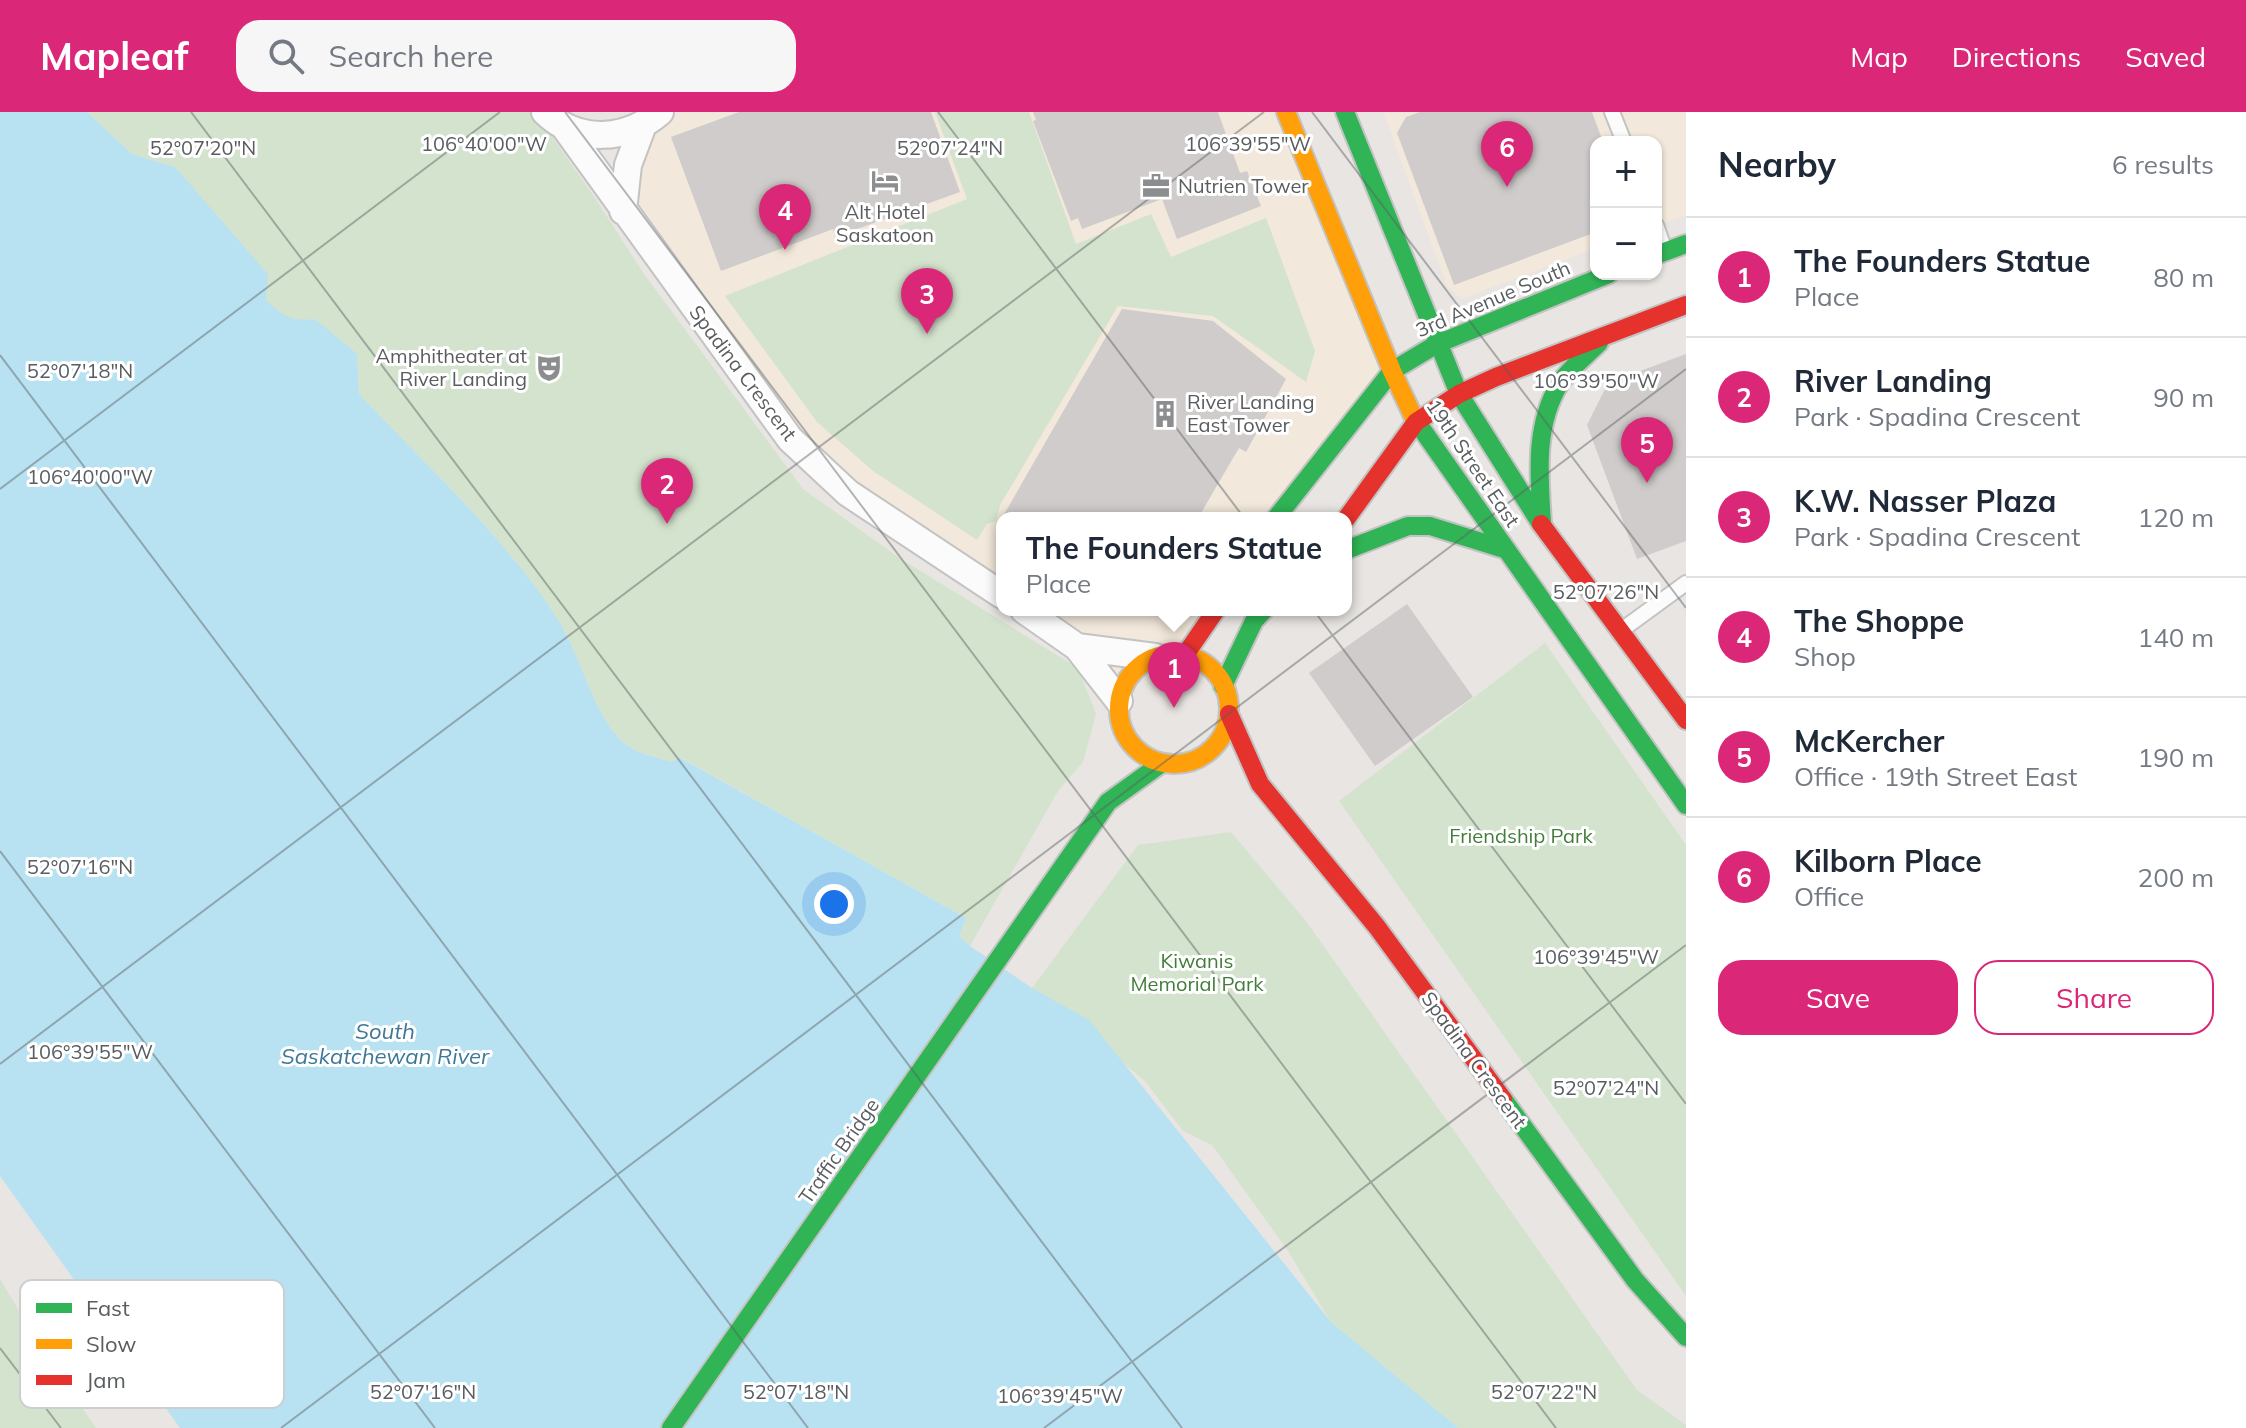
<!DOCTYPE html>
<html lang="en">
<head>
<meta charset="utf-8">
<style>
	:root { --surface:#fff; --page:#f6f6f7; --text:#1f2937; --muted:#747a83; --line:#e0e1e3; --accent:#db2777 }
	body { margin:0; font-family:Mulish,sans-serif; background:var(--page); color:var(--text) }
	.controls { position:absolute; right:24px; top:24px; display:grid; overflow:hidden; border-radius:16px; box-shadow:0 2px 6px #0004 }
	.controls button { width:72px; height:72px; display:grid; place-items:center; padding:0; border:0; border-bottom:2px solid var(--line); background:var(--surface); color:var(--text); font:40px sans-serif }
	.you { position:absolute; left:834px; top:792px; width:28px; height:28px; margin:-20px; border:6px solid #fff; border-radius:50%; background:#1a73e8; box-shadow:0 0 0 12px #1a73e833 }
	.badge { display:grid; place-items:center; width:52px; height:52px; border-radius:50%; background:var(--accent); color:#fff; font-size:26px; font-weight:700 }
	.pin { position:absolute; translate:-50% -66px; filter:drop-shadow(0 2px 4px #0008) }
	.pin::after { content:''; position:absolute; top:42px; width:28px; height:24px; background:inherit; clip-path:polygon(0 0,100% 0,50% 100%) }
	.popup { position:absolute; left:996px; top:400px; width:356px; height:104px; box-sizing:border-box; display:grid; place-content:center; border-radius:16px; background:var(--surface); filter:drop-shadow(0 2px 6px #0005); font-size:26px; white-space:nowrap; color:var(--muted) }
	.popup b { font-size:30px; color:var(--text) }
	.popup::after { content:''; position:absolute; left:50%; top:100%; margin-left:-16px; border:16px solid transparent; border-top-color:var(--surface) }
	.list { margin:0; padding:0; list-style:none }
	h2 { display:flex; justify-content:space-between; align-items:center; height:104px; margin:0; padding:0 32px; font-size:34px }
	h2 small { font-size:26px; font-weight:400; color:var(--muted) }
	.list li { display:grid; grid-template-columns:52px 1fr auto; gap:24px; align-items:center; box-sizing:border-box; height:120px; padding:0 32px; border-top:2px solid var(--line) }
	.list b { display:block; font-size:30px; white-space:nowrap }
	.list p { margin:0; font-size:26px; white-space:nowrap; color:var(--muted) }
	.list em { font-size:26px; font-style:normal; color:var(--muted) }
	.actions { display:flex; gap:16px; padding:24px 32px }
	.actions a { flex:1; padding:18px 0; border:2px solid var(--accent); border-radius:24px; text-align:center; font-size:28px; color:var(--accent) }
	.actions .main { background:var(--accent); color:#fff }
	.icon { flex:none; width:44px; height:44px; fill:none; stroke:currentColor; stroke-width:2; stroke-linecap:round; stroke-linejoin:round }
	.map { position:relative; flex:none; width:1686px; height:1316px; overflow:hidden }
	header { display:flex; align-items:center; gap:48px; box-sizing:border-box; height:112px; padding:0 40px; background:var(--accent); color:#fff }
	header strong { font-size:38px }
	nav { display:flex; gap:44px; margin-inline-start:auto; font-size:28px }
	.search { width:560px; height:72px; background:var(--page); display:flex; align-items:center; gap:20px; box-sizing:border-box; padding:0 28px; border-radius:24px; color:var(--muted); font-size:30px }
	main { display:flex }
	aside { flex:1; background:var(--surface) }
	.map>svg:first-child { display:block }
	.commercial { fill:#f2e8db }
	.green { fill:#d4e3ce }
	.water { fill:#b8e2f1 }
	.building { fill:#cfcccb }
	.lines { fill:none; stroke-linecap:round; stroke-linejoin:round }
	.lane-casing { stroke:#c3c3c3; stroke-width:18 }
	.street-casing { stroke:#c3c3c3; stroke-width:30 }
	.fast-casing { stroke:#c3c3c3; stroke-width:22 }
	.slow-casing { stroke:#c3c3c3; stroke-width:22 }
	.jam-casing { stroke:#c3c3c3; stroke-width:22 }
	.lane { stroke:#fcfbfb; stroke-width:14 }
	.street { stroke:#fcfbfb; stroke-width:26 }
	.fast { stroke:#30b455; stroke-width:18 }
	.slow { stroke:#ff9f0a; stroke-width:18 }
	.jam { stroke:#e5322d; stroke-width:18 }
	.ticks { fill:none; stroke:#595d60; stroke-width:2; stroke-opacity:0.45 }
	.labels { text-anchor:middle; stroke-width:6; stroke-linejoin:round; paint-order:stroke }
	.poi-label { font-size:20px; fill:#595d60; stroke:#fff; text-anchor:start }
	.street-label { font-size:20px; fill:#595d60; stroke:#fff }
	.park-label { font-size:20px; fill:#427d3a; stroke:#fff }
	.water-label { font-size:22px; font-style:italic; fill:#3d7897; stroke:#fff }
	.key { fill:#fff; stroke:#cdcecf; stroke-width:2 }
	.key-label { font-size:22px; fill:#595d60 }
	.ticks-label { font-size:20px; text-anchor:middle; fill:#595d60; stroke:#fff; stroke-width:6; stroke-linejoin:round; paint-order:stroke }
</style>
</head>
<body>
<header>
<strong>Mapleaf</strong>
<div class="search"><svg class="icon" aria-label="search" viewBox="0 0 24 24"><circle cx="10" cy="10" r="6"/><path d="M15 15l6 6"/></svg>Search here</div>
<nav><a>Map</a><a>Directions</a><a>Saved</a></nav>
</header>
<main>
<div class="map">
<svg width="1686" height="1316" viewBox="0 0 1686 1316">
	<rect width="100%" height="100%" fill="#e8e5e2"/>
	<!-- commercial -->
	<path class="commercial" d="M660 0H1286L1392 259 1276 406H1002V483L848 381 623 99Z
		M1383 0H1686V103L1656 114V30H1596V136L1462 187 1447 174Z
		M1024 498H1216L1185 543 1145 550 1128 567Z"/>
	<!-- green -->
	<path class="green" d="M87 0H535L597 89 644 162 803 377 901 447 1078 556 1096 602 1083 650 1058 679 970 834 959 824 966 806 680 645 672 650C653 644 632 641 618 625 593 598 580 544 560 511 509 429 426 353 359 282L357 242 297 209 284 206 266 188 175 55 132 42Z
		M935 0H1029L1076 132 1151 102 1171 145 1266 106 1315 239 1306 270 1213 204 1118 194 1000 393 996 409 987 412 977 428 873 359 817 310 725 184 967 87Z
		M1545 531 1686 733V1184L1339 689Z
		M1231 720 1306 809 1637 1278 1686 1313V1316H1453L1331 1210 1288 1139 1212 1033 1183 1019 1145 969 1032 876 1138 733Z
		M0 1167 45 1242 96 1316H0Z"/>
	<!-- water -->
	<path class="water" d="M0 0H87L132 42 175 55 268 162 266 188C283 204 291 210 315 207L357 242 359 282C427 354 508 428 560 511 580 544 593 598 618 625 632 641 652 644 672 650L679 645 966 806 959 824 970 834 1032 876 1089 908 1331 1210 1458 1316H180L0 1064Z"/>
	<!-- building -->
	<path class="building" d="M739 0H931L960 80 835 125 833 117 721 159 671 25Z
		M1033 0H1218L1240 61 1247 59 1261 94 1177 127 1162 87 1082 117 1078 106 1071 109 1033 9 1036 8Z
		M1420 0H1592L1603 30H1596V120L1454 173 1397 21 1406 5Z
		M1122 197 1213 209 1286 267 1246 340 1239 336 1198 406H1002Z
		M1686 242V429L1637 447 1587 313 1608 271Z
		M1407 492 1473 585 1375 654 1309 561Z"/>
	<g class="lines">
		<!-- lane casing -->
		<g class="lane-casing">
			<path id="lane" d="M1612 0 1624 30
				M1656 113 1665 139
				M1623 517 1686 471"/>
		</g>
		<!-- street casing -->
		<g class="street-casing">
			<path id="street" d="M545 0C578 32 626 29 660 0
				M563 13 790 327 848 381 1002 483
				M623 99 628 53 643 13
				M1024 498 1077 535 1119 589
				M1077 535 1155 545"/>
		</g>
		<!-- fast casing -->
		<g class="fast-casing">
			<path id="fast" d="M1345 0 1459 282 1541 412
				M1656 143 1686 132
				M1414 306 1686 693
				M1276 406 1392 259 1437 232 1609 162
				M1542 411C1539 364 1534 313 1560 271 1570 256 1586 244 1599 231
				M1346 438 1408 414H1430L1504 437
				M1223 574 1254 509 1264 498
				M1503 987 1635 1168 1686 1225
				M671 1316 1108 690 1162 651"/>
		</g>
		<!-- slow casing -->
		<g class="slow-casing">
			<path id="slow" d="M1286 0 1392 259 1414 306
				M1119 597a55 55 0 1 1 110 0a55 55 0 1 1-110 0Z"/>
		</g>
		<!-- jam casing -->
		<g class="jam-casing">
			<path id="jam" d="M1346 407 1416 310 1459 282 1496 265 1686 193
				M1541 412 1686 608
				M1185 543 1216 498
				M1229 602 1260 672 1377 815 1503 987"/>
		</g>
		<!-- lane -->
		<use href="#lane" class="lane"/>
		<!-- street -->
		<use href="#street" class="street"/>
		<!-- fast -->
		<use href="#fast" class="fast"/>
		<!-- slow -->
		<use href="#slow" class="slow"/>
		<!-- jam -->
		<use href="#jam" class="jam"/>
	</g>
	<!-- ticks -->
	<path class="ticks" d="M191 0 1182 1316M565 0 1556 1316M938 0 1686 992M1312 0 1686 496M0 243 808 1316M0 377 500 0M0 739 435 1316M0 952 1264 0M0 1236 61 1316M281 1316 1686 257M1044 1316 1686 833"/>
	<!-- icons -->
	<defs>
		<g id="hotel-bare" transform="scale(2.16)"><path d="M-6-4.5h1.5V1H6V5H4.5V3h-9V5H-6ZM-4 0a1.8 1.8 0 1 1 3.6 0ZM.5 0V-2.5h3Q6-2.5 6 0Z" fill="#8b8d8e" stroke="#fff" stroke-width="2.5" paint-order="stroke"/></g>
		<g id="office-bare" transform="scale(2.16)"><path d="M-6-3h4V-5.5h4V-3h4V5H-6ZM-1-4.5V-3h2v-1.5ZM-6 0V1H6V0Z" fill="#8b8d8e" stroke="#fff" stroke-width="2.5" paint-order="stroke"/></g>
		<g id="theatre-bare" transform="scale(2.16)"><path d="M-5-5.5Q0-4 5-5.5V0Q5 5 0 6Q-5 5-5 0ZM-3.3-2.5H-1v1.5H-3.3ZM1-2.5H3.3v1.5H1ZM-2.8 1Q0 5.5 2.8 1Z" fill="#8b8d8e" stroke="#fff" stroke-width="2.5" paint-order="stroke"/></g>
		<g id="building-bare" transform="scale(2.16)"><path d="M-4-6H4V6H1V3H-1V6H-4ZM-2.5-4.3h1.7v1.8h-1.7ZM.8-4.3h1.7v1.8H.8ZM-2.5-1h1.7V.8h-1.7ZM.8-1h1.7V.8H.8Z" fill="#8b8d8e" stroke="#fff" stroke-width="2.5" paint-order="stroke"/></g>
	</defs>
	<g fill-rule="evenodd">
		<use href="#hotel-bare" x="885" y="69"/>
		<use href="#office-bare" x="1156" y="74"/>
		<use href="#theatre-bare" x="549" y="256"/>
		<use href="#building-bare" x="1165" y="302"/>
	</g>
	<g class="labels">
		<!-- poi labels -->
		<g class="poi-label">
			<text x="1178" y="81">Nutrien Tower</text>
			<text x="885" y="107" text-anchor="middle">Alt Hotel<tspan x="885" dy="23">Saskatoon</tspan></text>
			<text x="527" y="251" text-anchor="end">Amphitheater at<tspan x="527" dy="23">River Landing</tspan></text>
			<text x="1187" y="297">River Landing<tspan x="1187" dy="23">East Tower</tspan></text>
		</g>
		<!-- street labels -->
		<g class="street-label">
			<text transform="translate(1493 187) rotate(-23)" y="7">3rd Avenue South</text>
			<text transform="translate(743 261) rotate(53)" y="7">Spadina Crescent</text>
			<text transform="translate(1473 351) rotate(56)" y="7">19th Street East</text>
			<text transform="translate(1474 948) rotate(54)" y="7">Spadina Crescent</text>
			<text transform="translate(839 1039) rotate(-55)" y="7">Traffic Bridge</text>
		</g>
		<!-- park labels -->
		<g class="park-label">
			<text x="1521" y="731">Friendship Park</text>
			<text x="1197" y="856">Kiwanis<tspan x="1197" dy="23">Memorial Park</tspan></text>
		</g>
		<!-- water labels -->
		<g class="water-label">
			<text x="385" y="927">South<tspan x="385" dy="25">Saskatchewan River</tspan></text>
		</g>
	</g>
	<!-- legend -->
	<rect x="20" y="1168" width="264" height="128" rx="12" class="key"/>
	<rect x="36" y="1191" width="36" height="10" fill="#30b455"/>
	<rect x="36" y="1227" width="36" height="10" fill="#ff9f0a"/>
	<rect x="36" y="1263" width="36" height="10" fill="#e5322d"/>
	<g class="key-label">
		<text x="86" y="1204">Fast</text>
		<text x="86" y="1240">Slow</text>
		<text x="86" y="1276">Jam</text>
	</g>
	<g class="ticks-label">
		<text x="484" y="39">106°40'00"W</text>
		<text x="1248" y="39">106°39'55"W</text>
		<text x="203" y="43">52°07'20"N</text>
		<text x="950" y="43">52°07'24"N</text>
		<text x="80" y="266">52°07'18"N</text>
		<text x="1596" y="276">106°39'50"W</text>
		<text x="90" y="372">106°40'00"W</text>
		<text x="1606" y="487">52°07'26"N</text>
		<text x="80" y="762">52°07'16"N</text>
		<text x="1596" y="852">106°39'45"W</text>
		<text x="90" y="947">106°39'55"W</text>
		<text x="1606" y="983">52°07'24"N</text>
		<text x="423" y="1287">52°07'16"N</text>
		<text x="796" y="1287">52°07'18"N</text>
		<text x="1544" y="1287">52°07'22"N</text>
		<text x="1060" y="1291">106°39'45"W</text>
	</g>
</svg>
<div class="controls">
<button>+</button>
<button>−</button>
</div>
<div class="you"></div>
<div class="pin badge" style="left:1174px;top:596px">1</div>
<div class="popup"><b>The Founders Statue</b>Place</div>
<div class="pin badge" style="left:667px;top:412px">2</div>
<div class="pin badge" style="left:927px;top:222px">3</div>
<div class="pin badge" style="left:785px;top:138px">4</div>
<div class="pin badge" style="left:1647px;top:371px">5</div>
<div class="pin badge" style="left:1507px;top:75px">6</div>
</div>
<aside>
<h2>Nearby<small>6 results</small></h2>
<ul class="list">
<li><span class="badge">1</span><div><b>The Founders Statue</b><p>Place</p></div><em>80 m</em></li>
<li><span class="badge">2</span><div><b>River Landing</b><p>Park · Spadina Crescent</p></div><em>90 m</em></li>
<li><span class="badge">3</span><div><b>K.W. Nasser Plaza</b><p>Park · Spadina Crescent</p></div><em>120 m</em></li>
<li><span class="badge">4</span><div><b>The Shoppe</b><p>Shop</p></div><em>140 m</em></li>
<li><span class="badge">5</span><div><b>McKercher</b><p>Office · 19th Street East</p></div><em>190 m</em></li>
<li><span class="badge">6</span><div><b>Kilborn Place</b><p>Office</p></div><em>200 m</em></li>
</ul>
<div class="actions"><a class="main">Save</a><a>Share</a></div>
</aside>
</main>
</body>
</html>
